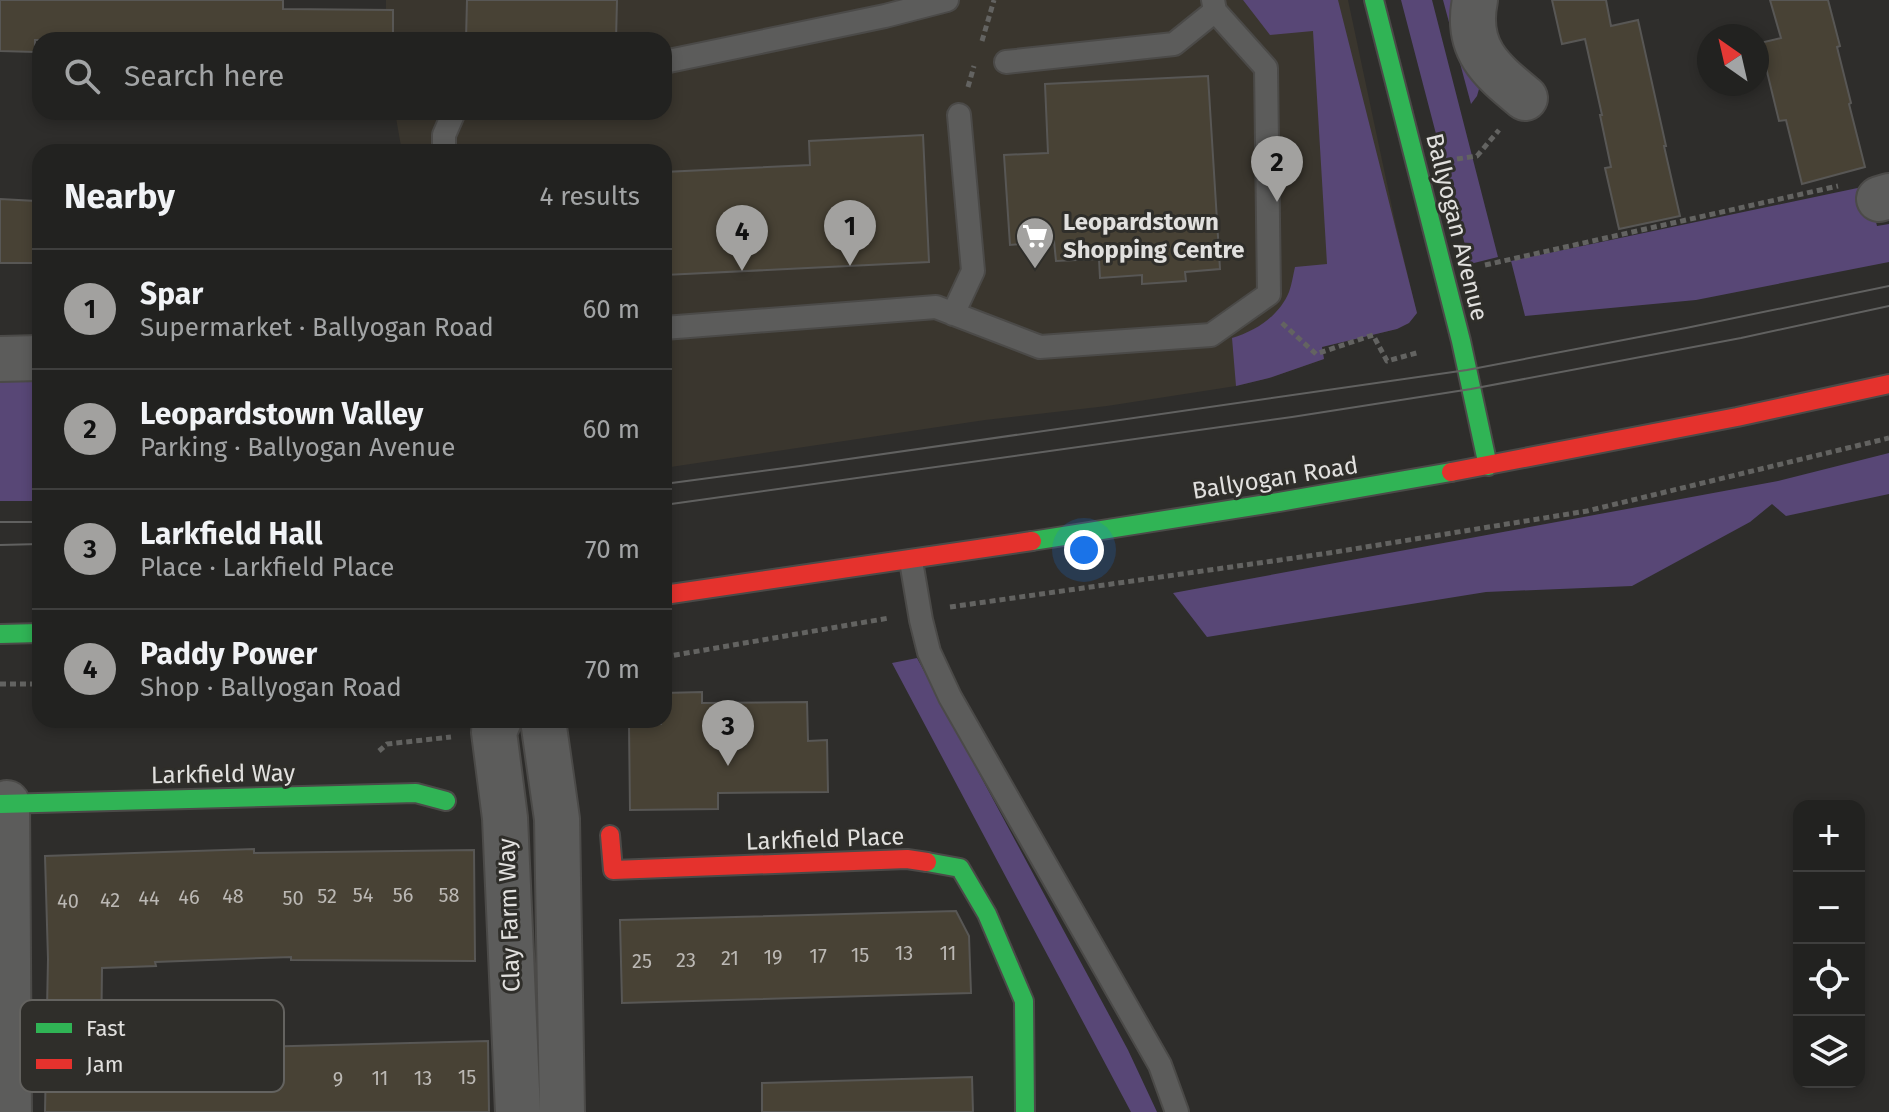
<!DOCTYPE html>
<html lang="en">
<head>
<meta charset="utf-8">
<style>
	:root { --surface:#222220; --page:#2e2f2d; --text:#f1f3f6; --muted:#a2a4a5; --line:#3f3f3e; --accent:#a2a19f }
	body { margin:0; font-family:"Fira Sans",sans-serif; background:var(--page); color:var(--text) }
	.controls { position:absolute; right:24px; bottom:24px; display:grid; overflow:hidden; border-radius:16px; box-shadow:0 4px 12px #0003 }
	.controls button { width:72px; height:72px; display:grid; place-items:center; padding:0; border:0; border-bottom:2px solid var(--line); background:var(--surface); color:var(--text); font:40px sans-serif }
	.compass { position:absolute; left:1697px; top:24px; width:72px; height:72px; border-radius:50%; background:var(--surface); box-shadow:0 4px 12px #0003; rotate:326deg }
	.you { position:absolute; left:1084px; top:550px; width:28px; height:28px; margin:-20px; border:6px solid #fff; border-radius:50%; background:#1a73e8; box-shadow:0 0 0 12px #1a73e833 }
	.badge { display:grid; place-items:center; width:52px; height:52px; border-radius:50%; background:var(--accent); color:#111; font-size:26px; font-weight:700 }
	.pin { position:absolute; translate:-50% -66px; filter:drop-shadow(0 2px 4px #0008) }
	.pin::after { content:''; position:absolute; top:42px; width:28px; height:24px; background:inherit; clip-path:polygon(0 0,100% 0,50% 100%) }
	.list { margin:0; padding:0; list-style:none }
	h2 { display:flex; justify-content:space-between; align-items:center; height:104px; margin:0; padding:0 32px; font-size:34px }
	h2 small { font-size:26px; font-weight:400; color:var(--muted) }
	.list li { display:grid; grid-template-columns:52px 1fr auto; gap:24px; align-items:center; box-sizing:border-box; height:120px; padding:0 32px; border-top:2px solid var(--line) }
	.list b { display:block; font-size:30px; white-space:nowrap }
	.list p { margin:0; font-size:26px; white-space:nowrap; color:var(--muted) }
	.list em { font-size:26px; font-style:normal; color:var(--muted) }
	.icon { flex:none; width:44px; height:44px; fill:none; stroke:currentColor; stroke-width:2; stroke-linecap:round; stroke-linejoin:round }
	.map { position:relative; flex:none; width:1889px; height:1112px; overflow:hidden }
	.search { position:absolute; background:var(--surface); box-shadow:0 4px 12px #0003; left:32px; top:32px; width:640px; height:88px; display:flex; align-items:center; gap:20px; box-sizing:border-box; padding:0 28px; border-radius:24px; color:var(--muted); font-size:30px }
	.panel { position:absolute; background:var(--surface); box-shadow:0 4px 12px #0003; left:32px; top:144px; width:640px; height:584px; border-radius:24px }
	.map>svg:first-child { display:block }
	.built { fill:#3a362e }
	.green { fill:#584776 }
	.building { fill:#484235; stroke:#585755; stroke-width:2 }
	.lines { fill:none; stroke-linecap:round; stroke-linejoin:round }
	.lane-casing { stroke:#4b4a48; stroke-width:26 }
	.street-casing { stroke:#4b4a48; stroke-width:48 }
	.fast-casing { stroke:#4b4a48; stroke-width:22 }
	.jam-casing { stroke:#4b4a48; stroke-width:22 }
	.path { stroke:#636361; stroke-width:5; stroke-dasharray:6 4; stroke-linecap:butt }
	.lane { stroke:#5c5c5b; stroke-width:22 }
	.street { stroke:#5c5c5b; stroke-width:44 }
	.fast { stroke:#30b455; stroke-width:18 }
	.jam { stroke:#e5322d; stroke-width:18 }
	.tram { stroke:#616160; stroke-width:2 }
	.labels { text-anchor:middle; stroke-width:6; stroke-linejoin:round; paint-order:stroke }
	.number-label { font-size:20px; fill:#bbb8b4 }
	.poi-label { font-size:24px; font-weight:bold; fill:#e1e0de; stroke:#2f2e2a; text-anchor:start }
	.street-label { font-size:24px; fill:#e1e0de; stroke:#2f2e2a }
	.key { fill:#2f2e2a; stroke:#646360; stroke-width:2 }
	.key-label { font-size:22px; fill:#e1e0de }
</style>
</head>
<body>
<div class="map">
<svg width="1889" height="1112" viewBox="0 0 1889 1112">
	<rect width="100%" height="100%" fill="#2e2d2b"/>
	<!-- built -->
	<path class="built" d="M386 0H1348L1396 226 1417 313 1409 323 1397 329 1322 347 1324 359 1269 378 1236 386 1107 406 985 420 664 468V152H402L395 112H664V40H386Z"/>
	<!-- green -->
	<path class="green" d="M1243 0H1338L1417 313 1409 323 1397 329 1322 347 1324 359 1269 378 1236 386 1232 338C1256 331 1279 316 1289 292 1292 284 1293 275 1295 267L1327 264 1313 31 1270 35Z
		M1401 0H1432L1498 257 1470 264Z
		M1443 0H1460L1479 89 1477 96 1471 104Z
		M1867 186 1877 226 1889 224V262L1696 300 1525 316 1511 261Z
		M0 371H40V501H0Z
		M1889 453V494L1786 516 1772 504 1750 522 1632 586 1486 592 1207 637 1173 593 1778 481Z
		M917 658 1128 1050 1157 1112H1131L892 663Z"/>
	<!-- building -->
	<path class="building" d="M0 0H283V9L393 10V40H35V52L0 51Z
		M467 0H617L616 40H466Z
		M1552 0H1606L1611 26 1638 20 1666 146H1664L1680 216 1619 229 1605 168 1611 167 1600 115H1602L1585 39 1562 44Z
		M1770 0H1828L1840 46 1837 47 1851 103 1849 104 1865 167 1802 184 1786 120 1779 121 1760 43 1781 38Z
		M1208 76 1220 269 1185 272 1186 281 1142 284V275L1100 278 1099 259 1056 261 1054 241 1010 245 1004 155 1048 153 1045 84Z
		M923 135 929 262 665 275 664 172 810 165 809 141Z
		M0 199 36 201 35 263H0Z
		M702 692V703L807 702 808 741 827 740 828 792 718 793V809L630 810 629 724H661V720H664V693Z
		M254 849V853L474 850 475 961 291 960V957L155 962 156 966 102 968 101 1051 488 1041 489 1112H45L48 959 45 856Z
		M956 911 969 936 971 993 622 1003 620 920Z
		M972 1077 973 1112H762V1083Z"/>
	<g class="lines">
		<!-- lane casing -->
		<g class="lane-casing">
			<path id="lane" d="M664 62 885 16 947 0
				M1006 62 1174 44 1215 11
				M444 152V135L454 112
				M953 314 973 271 959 115
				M664 328 936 307 1040 347 1211 335 1269 294 1266 68 1215 11 1213 0
				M911 561 921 620 929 652 950 697 1160 1065 1177 1112"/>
		</g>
		<!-- street casing -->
		<g class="street-casing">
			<path id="street" d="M1475 0C1465 49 1491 70 1525 98
				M1879 199 1889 196
				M0 359 40 358
				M499 720 494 732 505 818 518 1112
				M543 720 557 819 562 1112
				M7 803 9 1112"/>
		</g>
		<!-- fast casing -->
		<g class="fast-casing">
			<path id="fast" d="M1374 0 1461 341 1488 466
				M1032 541 1279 502 1451 472
				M0 634 40 633
				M0 804 416 793 446 801
				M927 862 960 868 987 914 1024 1001 1025 1112"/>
		</g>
		<!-- jam casing -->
		<g class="jam-casing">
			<path id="jam" d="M1451 472 1737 417 1889 384
				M664 595 1032 541
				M610 835 613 870 907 859 927 862"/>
		</g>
		<!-- path -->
		<path class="path" d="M982 41 994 0
			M968 87 974 66
			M1457 159 1477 156 1499 130
			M1485 265 1838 186
			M1282 323 1316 354 1373 335 1387 361 1420 352
			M950 607 1329 553 1587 511 1889 438
			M664 657 889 618
			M0 684H40
			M379 751 387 744 451 737"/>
		<!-- lane -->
		<use href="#lane" class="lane"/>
		<!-- street -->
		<use href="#street" class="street"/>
		<!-- fast -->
		<use href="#fast" class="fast"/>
		<!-- jam -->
		<use href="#jam" class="jam"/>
		<!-- tram -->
		<path class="tram" d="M664 484 800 466 1467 370 1686 328 1889 286
			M664 505 1292 417 1471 389 1741 338 1889 306
			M0 522H40
			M0 545 40 544"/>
	</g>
	<!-- icons -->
	<defs>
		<g id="supermarket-pin" transform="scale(2)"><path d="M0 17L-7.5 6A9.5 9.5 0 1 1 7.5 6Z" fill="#a2a19f" stroke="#2f2e2a"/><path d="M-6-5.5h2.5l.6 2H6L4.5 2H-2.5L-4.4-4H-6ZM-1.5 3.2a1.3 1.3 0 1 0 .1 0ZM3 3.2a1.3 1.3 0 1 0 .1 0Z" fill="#fff"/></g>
	</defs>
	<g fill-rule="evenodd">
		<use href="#supermarket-pin" x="1035" y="236"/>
	</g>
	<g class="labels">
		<!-- number labels -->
		<g class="number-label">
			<text x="363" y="902">54</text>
			<text x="403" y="902">56</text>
			<text x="449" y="902">58</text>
			<text x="233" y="903">48</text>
			<text x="327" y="903">52</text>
			<text x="189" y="904">46</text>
			<text x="149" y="905">44</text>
			<text x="293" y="905">50</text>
			<text x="110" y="907">42</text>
			<text x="68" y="908">40</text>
			<text x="904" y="960">13</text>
			<text x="948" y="960">11</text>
			<text x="860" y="962">15</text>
			<text x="818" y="963">17</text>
			<text x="773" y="964">19</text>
			<text x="730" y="965">21</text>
			<text x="686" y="967">23</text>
			<text x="642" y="968">25</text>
			<text x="467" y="1084">15</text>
			<text x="380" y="1085">11</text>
			<text x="423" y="1085">13</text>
			<text x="338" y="1086">9</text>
		</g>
		<!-- poi labels -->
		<g class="poi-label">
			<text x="1063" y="230">Leopardstown<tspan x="1063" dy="28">Shopping Centre</tspan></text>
		</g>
		<!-- street labels -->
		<g class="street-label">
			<text transform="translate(1457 227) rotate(76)" y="8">Ballyogan Avenue</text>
			<text transform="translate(1275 478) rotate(-9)" y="8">Ballyogan Road</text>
			<text transform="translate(223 774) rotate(-1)" y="8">Larkfield Way</text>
			<text transform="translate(825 839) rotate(-2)" y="8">Larkfield Place</text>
			<text transform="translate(509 915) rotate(-92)" y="8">Clay Farm Way</text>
		</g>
	</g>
	<!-- legend -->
	<rect x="20" y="1000" width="264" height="92" rx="12" class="key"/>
	<rect x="36" y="1023" width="36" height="10" fill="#30b455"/>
	<rect x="36" y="1059" width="36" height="10" fill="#e5322d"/>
	<g class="key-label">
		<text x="86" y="1036">Fast</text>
		<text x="86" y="1072">Jam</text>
	</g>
</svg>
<div class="controls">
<button>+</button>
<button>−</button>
<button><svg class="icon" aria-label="locate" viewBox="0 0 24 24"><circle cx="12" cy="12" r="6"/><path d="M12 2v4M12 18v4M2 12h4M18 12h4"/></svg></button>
<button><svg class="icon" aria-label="layers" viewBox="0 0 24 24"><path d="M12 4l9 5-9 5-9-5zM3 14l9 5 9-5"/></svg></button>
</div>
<svg class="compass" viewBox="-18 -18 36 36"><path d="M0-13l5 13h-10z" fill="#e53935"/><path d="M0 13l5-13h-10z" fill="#a2a4a5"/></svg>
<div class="you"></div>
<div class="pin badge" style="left:850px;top:266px">1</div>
<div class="pin badge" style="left:1277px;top:202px">2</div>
<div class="pin badge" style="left:728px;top:766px">3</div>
<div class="pin badge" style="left:742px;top:271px">4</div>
<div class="search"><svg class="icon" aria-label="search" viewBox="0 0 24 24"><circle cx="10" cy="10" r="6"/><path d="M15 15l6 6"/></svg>Search here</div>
<section class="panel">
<h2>Nearby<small>4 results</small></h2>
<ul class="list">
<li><span class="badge">1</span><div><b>Spar</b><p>Supermarket · Ballyogan Road</p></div><em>60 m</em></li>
<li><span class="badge">2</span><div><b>Leopardstown Valley</b><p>Parking · Ballyogan Avenue</p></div><em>60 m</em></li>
<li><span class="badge">3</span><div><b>Larkfield Hall</b><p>Place · Larkfield Place</p></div><em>70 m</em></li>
<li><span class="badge">4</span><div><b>Paddy Power</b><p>Shop · Ballyogan Road</p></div><em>70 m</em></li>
</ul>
</section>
</div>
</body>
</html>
